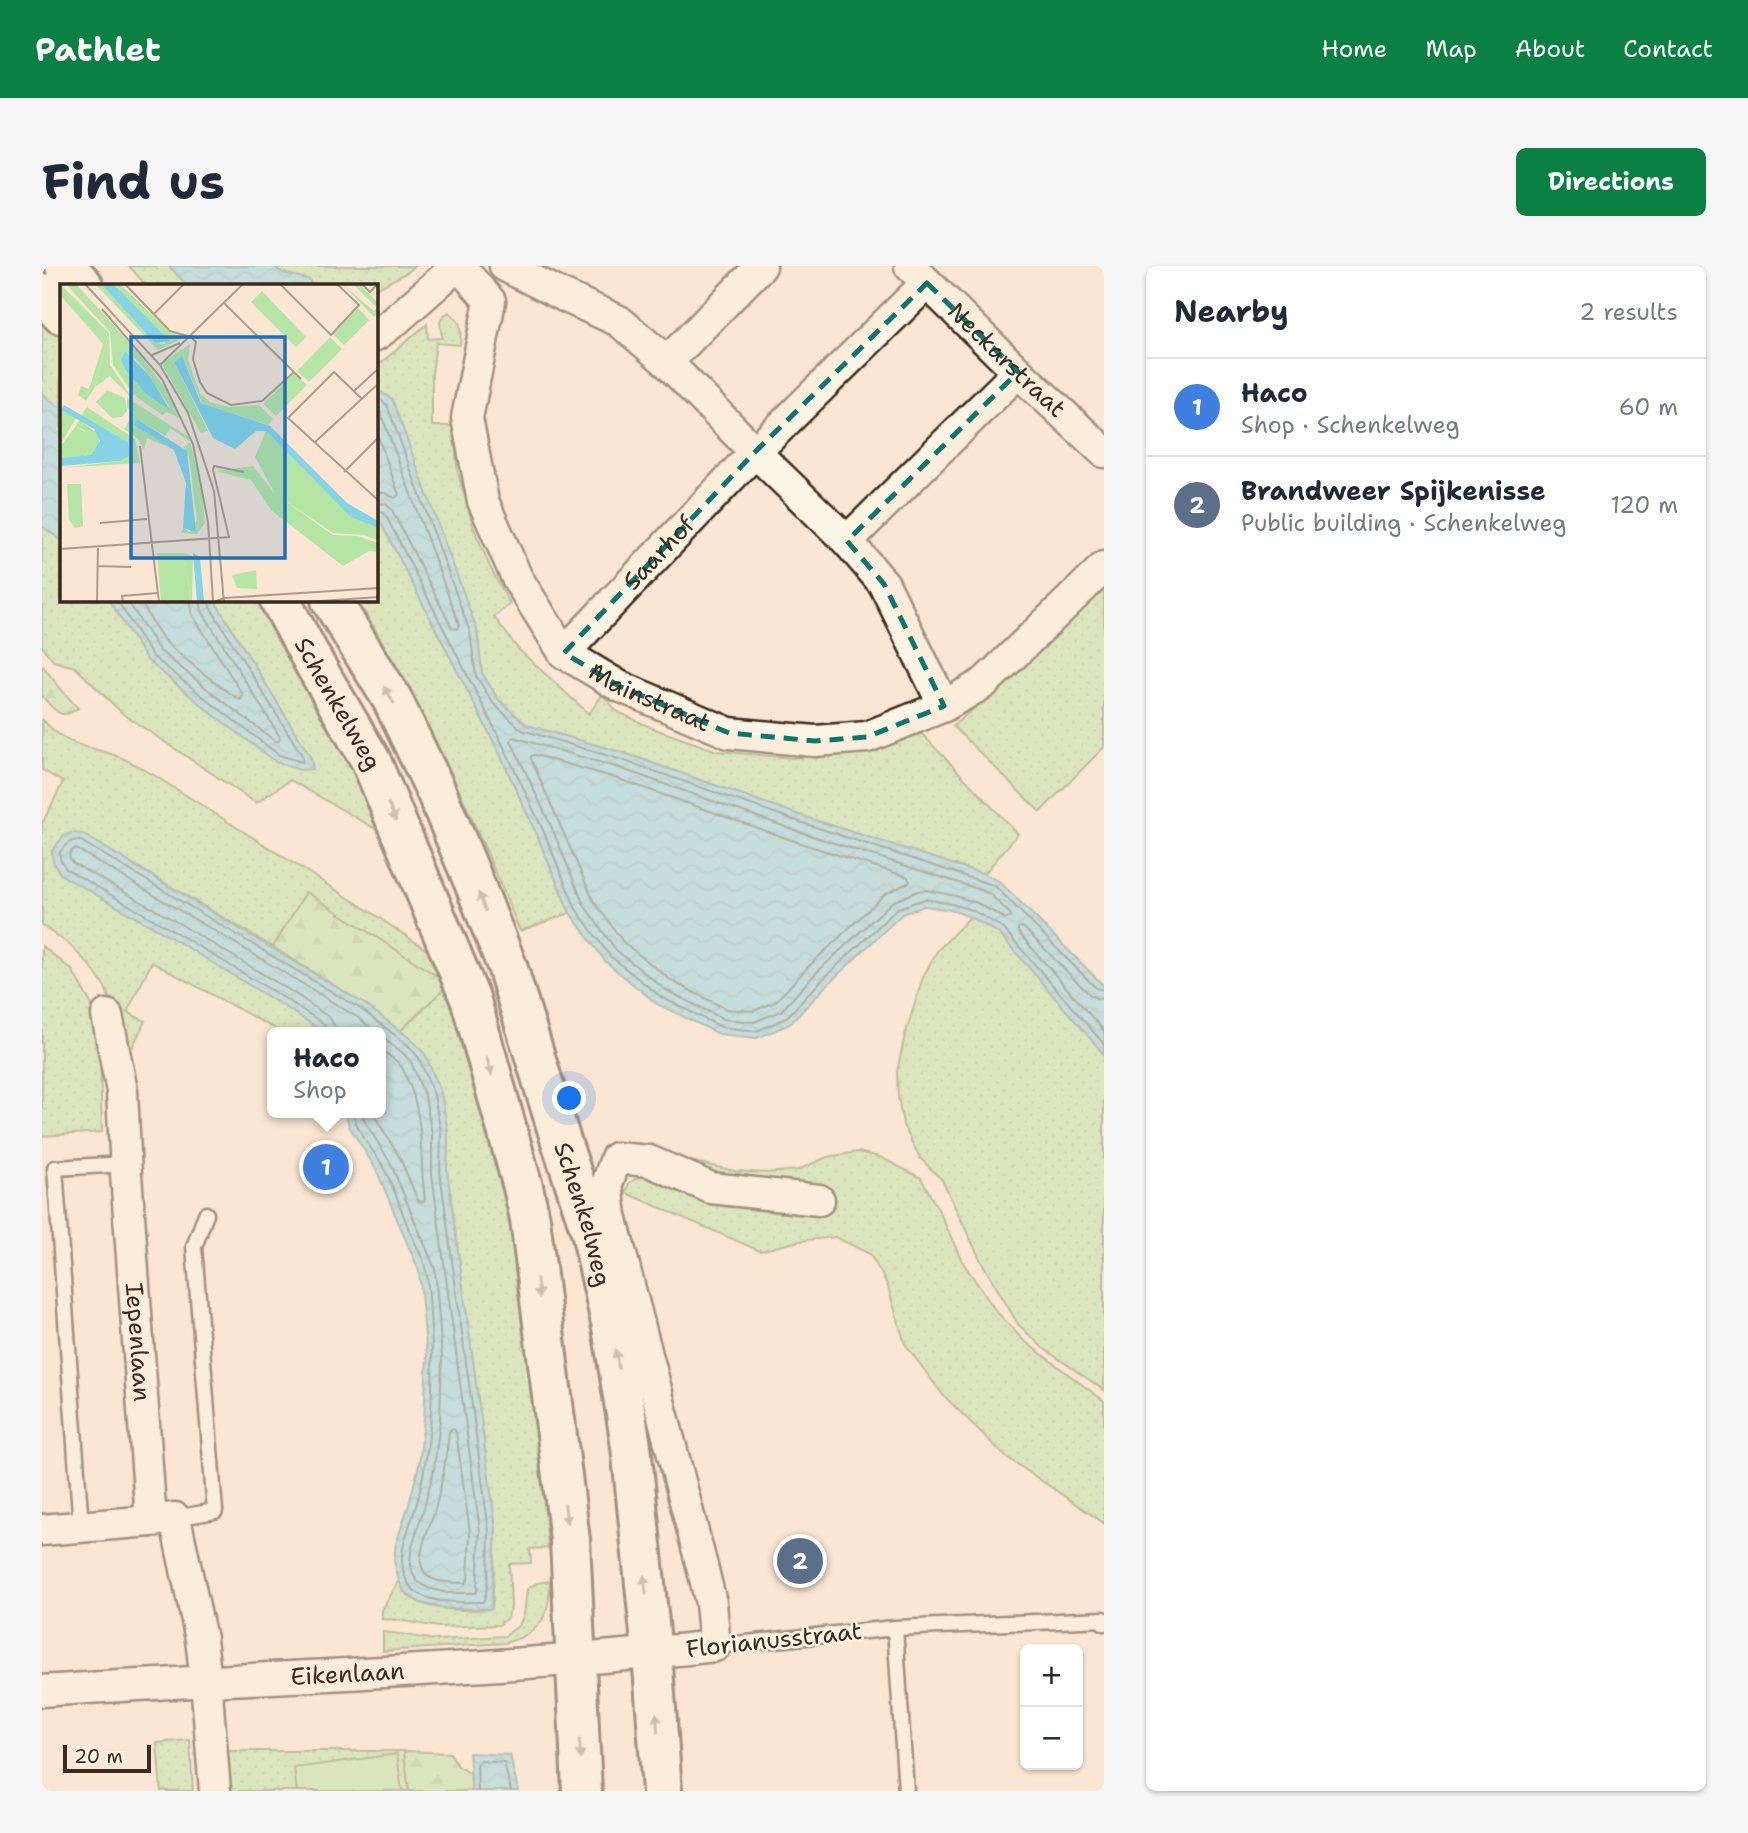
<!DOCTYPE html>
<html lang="en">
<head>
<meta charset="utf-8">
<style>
	:root { --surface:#fff; --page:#f6f6f7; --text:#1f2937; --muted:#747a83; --line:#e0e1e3; --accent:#0b8043 }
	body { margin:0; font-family:"Shantell Sans",sans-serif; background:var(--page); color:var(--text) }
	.controls { position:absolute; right:21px; bottom:21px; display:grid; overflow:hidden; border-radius:10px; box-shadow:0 2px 5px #0004 }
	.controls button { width:63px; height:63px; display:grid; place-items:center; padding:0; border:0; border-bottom:2px solid var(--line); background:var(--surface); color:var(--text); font:35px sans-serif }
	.scale { position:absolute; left:21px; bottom:18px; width:88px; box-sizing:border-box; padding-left:7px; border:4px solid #3b2a1e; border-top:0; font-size:19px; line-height:24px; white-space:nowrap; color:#3b2a1e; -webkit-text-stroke:5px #fcf5e5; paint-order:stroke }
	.you { position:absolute; left:528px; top:833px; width:24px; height:24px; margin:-18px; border:5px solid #fff; border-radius:50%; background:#1a73e8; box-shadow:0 0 0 10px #1a73e833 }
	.badge { display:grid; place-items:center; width:46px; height:46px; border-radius:50%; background:var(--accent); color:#fff; font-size:23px; font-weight:700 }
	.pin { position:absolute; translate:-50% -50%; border:4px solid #fff; box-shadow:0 2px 7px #0006 }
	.popup { position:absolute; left:225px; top:761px; width:119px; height:91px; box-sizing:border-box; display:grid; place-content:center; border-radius:10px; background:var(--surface); filter:drop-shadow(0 2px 5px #0005); font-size:23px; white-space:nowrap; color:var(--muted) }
	.popup b { font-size:26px; color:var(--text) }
	.popup::after { content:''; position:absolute; left:50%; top:100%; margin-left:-14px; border:14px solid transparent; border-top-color:var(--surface) }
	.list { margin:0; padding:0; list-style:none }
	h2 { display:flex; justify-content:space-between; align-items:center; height:91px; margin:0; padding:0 28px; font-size:30px }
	h2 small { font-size:23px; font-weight:400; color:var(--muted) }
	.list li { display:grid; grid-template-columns:46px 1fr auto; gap:21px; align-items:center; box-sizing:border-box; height:98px; padding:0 28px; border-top:2px solid var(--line) }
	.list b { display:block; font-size:26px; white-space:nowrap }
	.list p { margin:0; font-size:23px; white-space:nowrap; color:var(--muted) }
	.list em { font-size:23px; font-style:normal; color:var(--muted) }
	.map { position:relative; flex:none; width:1062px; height:1525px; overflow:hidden; border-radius:10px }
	header { display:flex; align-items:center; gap:42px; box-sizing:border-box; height:98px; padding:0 35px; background:var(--accent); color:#fff }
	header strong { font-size:33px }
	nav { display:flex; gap:38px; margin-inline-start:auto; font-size:24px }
	.intro { display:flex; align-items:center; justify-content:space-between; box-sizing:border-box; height:168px; padding:0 42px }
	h1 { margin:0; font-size:49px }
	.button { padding:18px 32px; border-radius:10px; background:var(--accent); color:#fff; font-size:24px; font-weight:700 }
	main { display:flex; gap:42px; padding:0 42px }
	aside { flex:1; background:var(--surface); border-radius:10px; box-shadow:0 2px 5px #0004 }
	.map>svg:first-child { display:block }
	.green { fill:url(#green-dots); stroke:#788862; stroke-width:2 }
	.forest { fill:url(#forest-firs); stroke:#788862; stroke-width:2 }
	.pitch { fill:#b5e5a5; stroke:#788862; stroke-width:2 }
	.water { fill:url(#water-waves); stroke:#688f96; stroke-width:2 }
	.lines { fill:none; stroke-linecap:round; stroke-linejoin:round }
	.shore { stroke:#596e6e; stroke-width:2 }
	.lane-casing { stroke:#3b2a1e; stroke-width:19 }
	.street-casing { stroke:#3b2a1e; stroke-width:35 }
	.secondary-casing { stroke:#3b2a1e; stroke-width:44 }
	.lane { stroke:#fcf5e5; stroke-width:14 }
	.street { stroke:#fcf5e5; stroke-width:30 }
	.secondary { stroke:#fcf5e5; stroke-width:38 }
	.oneway { fill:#9c9082 }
	.marked { fill:none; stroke:#0f766e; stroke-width:5; stroke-dasharray:14 9; stroke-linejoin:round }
	.labels { text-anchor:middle; stroke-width:5; stroke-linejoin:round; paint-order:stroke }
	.street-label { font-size:24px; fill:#3b2a1e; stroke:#fcf5e5 }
	.inset-road { fill:none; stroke:#ae9b8a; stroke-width:2 }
	.view { fill:#1f6fb2; fill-opacity:0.15; stroke:#1f6fb2; stroke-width:3.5 }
	.inset-edge { fill:none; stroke:#3b2a1e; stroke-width:3.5 }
</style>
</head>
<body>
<header>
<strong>Pathlet</strong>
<nav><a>Home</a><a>Map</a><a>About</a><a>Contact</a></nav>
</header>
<div class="intro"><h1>Find us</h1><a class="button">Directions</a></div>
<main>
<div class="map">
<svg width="1062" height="1525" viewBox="0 0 1062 1525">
	<defs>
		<pattern id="green-dots" width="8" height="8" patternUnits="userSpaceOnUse" patternTransform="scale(1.75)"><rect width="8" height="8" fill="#b5e5a5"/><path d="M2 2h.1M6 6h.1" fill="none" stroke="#9dc58e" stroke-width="1.8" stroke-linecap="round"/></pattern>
		<pattern id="forest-firs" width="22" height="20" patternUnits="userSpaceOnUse" patternTransform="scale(1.75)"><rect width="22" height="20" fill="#b5e5a5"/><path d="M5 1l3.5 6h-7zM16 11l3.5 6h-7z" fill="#9dc58e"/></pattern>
		<pattern id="water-waves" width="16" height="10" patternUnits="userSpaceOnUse" patternTransform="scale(1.75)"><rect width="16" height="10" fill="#86d3e6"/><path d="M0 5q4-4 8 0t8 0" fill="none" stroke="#75b5c5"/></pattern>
	</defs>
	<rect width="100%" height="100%" fill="#fae6d2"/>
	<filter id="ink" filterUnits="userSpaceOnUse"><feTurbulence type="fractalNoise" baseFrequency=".0143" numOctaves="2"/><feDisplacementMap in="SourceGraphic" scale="14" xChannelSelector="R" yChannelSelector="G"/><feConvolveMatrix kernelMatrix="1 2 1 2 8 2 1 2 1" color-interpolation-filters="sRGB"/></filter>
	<g filter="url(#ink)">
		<!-- green -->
		<path class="green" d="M87 0H127L145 19H104Z
			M231 0H373L366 6 334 23V19H268V14L241 7Z
			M407 46C421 57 419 63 418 79L394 77 390 107V160H411L416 207 432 263 449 303 468 338 452 351 477 384 547 448 561 428 574 445 610 462 675 485 751 492 825 483 880 468 976 568 942 608 763 551 582 487 485 459 456 433 440 407 435 364 339 126 334 128V101L385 58 386 73 400 72 398 56 401 50Z
			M0 52 19 73V142L0 128Z
			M334 247 456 484 494 567 528 647 478 665C431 551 381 439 315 334H334Z
			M0 260 19 274V334H67L105 394 168 446 271 502 268 490 172 334H225L339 545 332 562 248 514 214 537 81 448 33 401 11 395 0 380Z
			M1062 315V481L998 546 911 460 957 422Z
			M0 453C22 479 40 479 69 488 86 493 101 503 115 511L324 643 398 693 425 772 440 826 461 910 482 1021 492 1102 506 1282 488 1283 489 1297 467 1298 469 1341 465 1352 457 1359 396 1361 357 1354 340 1353V1344L357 1315C359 1318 360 1322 362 1325 379 1346 425 1345 450 1343L454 1264 405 905 406 867 399 827 383 788 370 774 358 765 407 718 265 627 231 681 40 568C22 566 20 572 10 585L11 595 18 608C107 659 197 709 282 766H239L110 696 85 746 103 755 90 782 80 778 78 773 71 742 63 721 49 701 27 678 0 659V558L21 516 0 504Z
			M928 651 957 667 1062 788V1124L1001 1082 976 1058 939 995 900 914 878 892 861 859 856 831 855 806 863 769 881 711 895 685Z
			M0 680 30 704 57 752 60 866 0 870Z
			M597 880 657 897 693 905 725 907 756 904 785 891 816 886 838 891 879 912 898 947 920 995 953 1044 981 1074 1062 1135V1257L963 1190 901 1129 863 1078 845 1018 828 988 793 971 757 975 718 985 584 927 587 917 602 908Z
			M508 1315C508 1352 498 1368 462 1377L341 1385V1366C360 1367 378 1373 397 1374L463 1370 477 1359 482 1349 485 1323 495 1317Z
			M148 1474 151 1525H119L115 1477Z
			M181 1485H362L367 1525H184Z"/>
		<!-- forest -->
		<path class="forest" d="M0 399 18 422 36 442C18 456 12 443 0 430Z
			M264 626 407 718 358 765 324 739 231 681Z
			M362 1485 408 1487 416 1500 429 1508 430 1525H367Z"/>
		<!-- pitch -->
		<path class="pitch" d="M355 1488 360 1525H255L252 1502Z"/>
		<!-- water -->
		<path class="water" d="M127 0H231L241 7 268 14V19H145Z
			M339 126 350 133 435 364 440 407 456 433 484 459 582 487 763 551 942 608 957 615 1062 720V788L957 667 928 651 909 644 882 640 860 648 784 720 748 758 715 772 677 768 615 738 563 695 528 647 494 567 456 484 334 247V128Z
			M0 128 19 142V274L0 260Z
			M67 334H172L268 490 271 503 258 504 234 496 168 446 105 394Z
			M29 567 40 568 324 739 370 774 383 788 399 827 406 867 405 905 454 1264 449 1343 403 1342 379 1337 363 1326 357 1315 352 1295 354 1278 367 1238 377 1199 382 1153 385 1091 377 1005 334 903 307 860 304 847H338V766H282L243 741 120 666 18 608 11 595 10 585 22 570Z
			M427 1487 468 1489 476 1525H430Z"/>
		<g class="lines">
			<!-- shore -->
			<path class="shore" d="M334 134H339L345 139 428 366 434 410 451 437 480 464 580 494 761 557 953 620 1054 722 1062 724
				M334 142 338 145 417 359 415 363 410 362 350 244 344 238 334 237
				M334 165 357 229 353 232 343 227 334 226
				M334 246H340L344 250 462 481 501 564 534 643 568 690 619 731 679 761 715 765 744 752 779 715 856 642 883 633 910 638 930 644 961 662 1062 778
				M75 334 110 390 173 440 237 489 260 496 261 491 168 341 167 334
				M85 334 117 384 178 433 233 475H237L238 471 160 345 158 334
				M98 334C106 348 114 365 125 377 134 386 190 431 199 434L201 429 150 348 148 334
				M471 471 577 502 758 566 936 623 948 628 968 648 969 651 964 653 935 637 914 630 884 624 876 625 850 636 773 708 739 745 712 756 681 753 624 724 574 684 542 639 509 560 469 475Z
				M493 489 574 512 755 576 866 611 868 616 843 628 766 701 733 736 711 745 684 743 630 715 582 677 551 634 489 493V490Z
				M1062 733 1054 732 1048 729 981 661 976 662V666L1062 765
				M284 766 282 758 247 735 123 660 24 603 18 593V586C24 578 28 573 39 575L320 744 366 779 377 792 392 829 399 867 398 906 447 1265C446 1282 448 1323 441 1336 417 1336 375 1340 364 1313 353 1287 368 1262 375 1237 391 1174 393 1111 388 1047 387 1033 387 1019 384 1005 382 992 373 978 368 966 359 943 351 918 339 897 329 881 315 866 311 847
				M293 766 292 759 288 752 252 727 128 652 31 597C26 592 26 588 32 583L36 584 223 695 315 751 334 766
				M320 847 322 854 348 896 393 1003 400 1091 398 1154 392 1203 382 1242 370 1281 368 1294 371 1308 375 1315 386 1322 405 1327H433L435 1325 438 1265 390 908V868L383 831 369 796 360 786 338 770
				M331 847 358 892 376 935 381 936 383 933C377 893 383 859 368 820 365 814 363 806 359 800 354 793 345 789 338 783
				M409 1163H412L414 1166 428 1266 426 1314 423 1317C411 1316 388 1318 382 1305 378 1299 378 1290 380 1284 382 1271 388 1259 392 1247 400 1220 404 1194 407 1166Z
				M436 1525 435 1498 439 1495 462 1497 469 1525"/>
			<!-- lane casing -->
			<g class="lane-casing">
				<path id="lane" d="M133 1252 173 1245 152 981 164 948
					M39 1261 13 902 84 898
					M853 1362 864 1525
					M673 1380 853 1362 1062 1353V1357"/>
			</g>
			<!-- street casing -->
			<g class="street-casing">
				<g id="street">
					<path id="s1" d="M417 0 448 35 425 152 441 235 475 312 522 387 577 420 687 467 773 475 825 471 902 440 942 417 1062 301"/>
					<path d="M463 0 522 30 577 55 625 96 713 186 805 275 842 318 902 440"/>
					<path id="s2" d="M868 0 976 106 1062 186"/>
					<path d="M334 69 353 55 415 0"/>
					<path d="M625 96 719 0"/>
					<path d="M805 275 976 106"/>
					<path id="s3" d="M522 387 713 186 885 17"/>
					<path id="s4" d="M65 749 80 825 84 908 109 1255 133 1252 159 1373 164 1415 173 1525"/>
					<path d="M0 1264 109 1255"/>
					<path id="s5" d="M0 1425C224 1410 450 1405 673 1380L669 1337 663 1312 569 950 565 918 574 892 607 895 669 922 777 934"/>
				</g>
			</g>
			<!-- secondary casing -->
			<g class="secondary-casing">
				<g id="secondary">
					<path d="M23 0 41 19"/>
					<path d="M0 27 19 48"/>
					<path id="s6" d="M238 334 273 399 329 495 429 735 481 921 488 953 528 1274 540 1525"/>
					<path id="s7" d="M289 334 350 433 394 525 433 619 465 700 518 872 549 966 570 1061 589 1180 610 1387 620 1525"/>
				</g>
			</g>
			<!-- lane -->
			<use href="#lane" class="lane"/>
			<!-- street -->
			<use href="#street" class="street"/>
			<!-- secondary -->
			<use href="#secondary" class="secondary"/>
		</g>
		<!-- one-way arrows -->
		<defs><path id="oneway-solid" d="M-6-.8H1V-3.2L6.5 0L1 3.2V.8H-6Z" transform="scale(1.75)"/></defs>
		<g class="oneway">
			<use href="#oneway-solid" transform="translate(347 429) rotate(-120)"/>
			<use href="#oneway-solid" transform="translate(350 546) rotate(67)"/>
			<use href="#oneway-solid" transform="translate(440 636) rotate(-111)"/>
			<use href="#oneway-solid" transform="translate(447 800) rotate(75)"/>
			<use href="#oneway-solid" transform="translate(496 1022) rotate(83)"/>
			<use href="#oneway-solid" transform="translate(575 1093) rotate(-99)"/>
			<use href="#oneway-solid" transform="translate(524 1248) rotate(83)"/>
			<use href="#oneway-solid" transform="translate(603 1319) rotate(-96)"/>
			<use href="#oneway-solid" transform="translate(615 1457) rotate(-94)"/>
			<use href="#oneway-solid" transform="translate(538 1483) rotate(87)"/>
		</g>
	</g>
	<!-- marked area -->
	<path d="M0 0H1062V1525H0ZM885 17 976 106 805 275 842 318 902 440 825 471 773 475 687 467 577 420 522 387 713 186Z" fill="#fae6d2" fill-opacity=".55" fill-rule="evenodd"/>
	<path class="marked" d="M885 17 976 106 805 275 842 318 902 440 825 471 773 475 687 467 577 420 522 387 713 186Z"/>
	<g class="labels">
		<!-- street labels -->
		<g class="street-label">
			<text dy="8" stroke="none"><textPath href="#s2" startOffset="135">Neckarstraat</textPath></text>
			<text dy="8" stroke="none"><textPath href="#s3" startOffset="138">Saarhof</textPath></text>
			<text dy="8" stroke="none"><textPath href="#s1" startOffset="520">Mainstraat</textPath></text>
			<text dy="8" stroke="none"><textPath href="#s6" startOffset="119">Schenkelweg</textPath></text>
			<text dy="8" stroke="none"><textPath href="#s7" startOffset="667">Schenkelweg</textPath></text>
			<text dy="8" stroke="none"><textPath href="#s4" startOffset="329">Iepenlaan</textPath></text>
			<text transform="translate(732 1374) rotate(-6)" y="8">Florianusstraat</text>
			<text dy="8" stroke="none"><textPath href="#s5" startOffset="306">Eikenlaan</textPath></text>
		</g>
	</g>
	<!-- overview -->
	<g transform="translate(18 18)">
		<rect width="318" height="318" fill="#fae6d2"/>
		<path d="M0 0 49 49 35 103 26 117 18 111 21 102 29 105 43 60 0 11ZM6 0H16L76 66 109 109 119 134 107 128 102 131 73 110 53 81 50 48ZM75 74 89 91 110 124 86 110 66 87ZM35 0H41L95 59 105 60 106 54 53 0H60L110 48 124 54 98 66ZM282 0 314 27 317 24 293 0 301 1 318 19V29L314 33ZM202 7 246 53 236 63 191 18ZM298 24 309 36 284 61 273 50ZM270 53 282 65 249 98 237 87ZM130 60 128 76 140 109 150 118 169 123 199 121 213 135 208 141 142 119 122 72 114 78 148 147 141 149 103 82 104 77ZM234 89 247 101 216 132 203 120ZM67 114 129 153 141 201 145 239 137 250 121 249 123 244 130 248 137 236 129 173 123 164 130 158 110 144 105 152 77 135 74 141 113 165 87 154 84 166 78 155 64 145 74 128 67 124ZM27 123 75 155 80 179 0 184 60 177 68 158 21 131ZM0 125 16 134 0 161ZM19 136 39 150V164L31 171 24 172 28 168 25 147 16 142ZM206 147 291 232 318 244V256L304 251 273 249 221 214 273 251 298 252 318 259V268L309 267 283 282 211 226 191 196 156 187 193 182 215 210 195 173ZM7 200H21L23 242 15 244 9 236ZM97 269H124L131 318H101ZM196 286 197 305 177 304 172 291Z" fill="#b5e5a5" fill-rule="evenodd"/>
		<path d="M201 9 224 32 226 46 244 53 235 62 211 38 209 22 192 18ZM49 49 50 81 75 118 50 92 35 103ZM16 142 29 151 30 165 24 172 0 174V163ZM124 269 133 272 132 318H131Z" fill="#b5e5a5"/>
		<path d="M47 106 65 114 67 127 62 133 52 134 36 118Z" fill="#b5e5a5"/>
		<path d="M41 0H53L110 57 95 59ZM65 67 89 91 110 126 86 110 66 87 61 76ZM122 72 141 119 210 142 287 219 318 237V244L291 233 206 147H196L175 165 153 154 114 78ZM4 121 68 158 70 171 60 177 0 182V174L31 171 40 157 34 145 1 126ZM77 135 127 167 136 248 123 244 126 199 114 166 74 141ZM133 269 140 273 144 318H137Z" fill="#86d3e6"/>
		<path class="inset-road" d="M25 0 100 81 128 129 154 207 164 318M65 0 110 47 131 53M220 0 271 51 299 21 277 0M302 0 310 8 318 0M164 19 241 95M42 25 102 95 133 160 148 238 153 318M94 30 124 0M131 53 136 58 133 75 140 98 147 109 171 121 202 117 234 88M92 71 120 59M100 81 183 0M294 107 319 84M302 115 274 88 228 134 319 217M254 159 319 99M80 162 99 318M284 188 319 153M40 239 87 235M0 265 169 253 153 186 154 182 184 188M37 282 71 283M37 318 38 262M63 318 62 312 98 309M154 318 164 314 319 304M246 318 319 313"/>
		<path class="view" d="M71 53H225V274H71Z"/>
		<rect width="318" height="318" class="inset-edge"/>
	</g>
</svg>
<div class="controls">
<button>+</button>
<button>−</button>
</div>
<div class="scale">20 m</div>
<div class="you"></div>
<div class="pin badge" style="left:284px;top:901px;background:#3f7fe0">1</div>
<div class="popup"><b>Haco</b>Shop</div>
<div class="pin badge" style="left:758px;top:1295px;background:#5c6f8a">2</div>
</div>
<aside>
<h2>Nearby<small>2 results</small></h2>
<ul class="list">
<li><span class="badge" style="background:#3f7fe0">1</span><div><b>Haco</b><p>Shop · Schenkelweg</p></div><em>60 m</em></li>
<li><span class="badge" style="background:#5c6f8a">2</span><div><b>Brandweer Spijkenisse</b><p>Public building · Schenkelweg</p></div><em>120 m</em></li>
</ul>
</aside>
</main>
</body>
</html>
